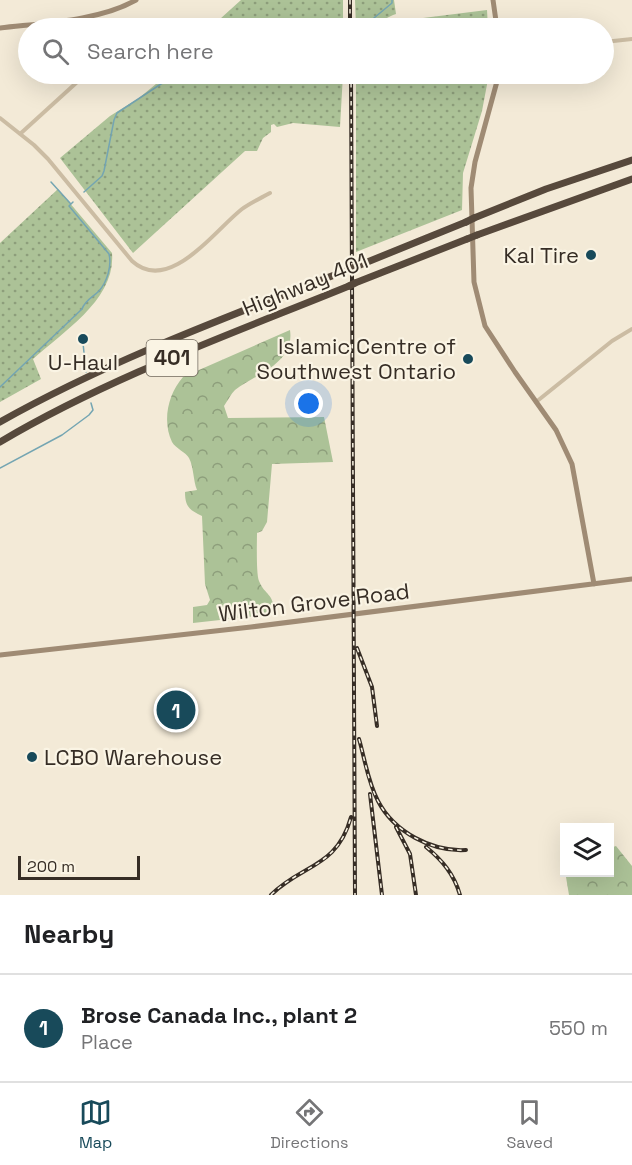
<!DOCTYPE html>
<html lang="en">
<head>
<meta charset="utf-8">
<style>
	:root { --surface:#fff; --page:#f2f2f2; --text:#202124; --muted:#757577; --line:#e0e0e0; --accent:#184a5a }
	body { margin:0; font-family:"Space Grotesk",sans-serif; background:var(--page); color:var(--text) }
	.controls { position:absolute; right:18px; bottom:18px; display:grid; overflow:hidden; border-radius:0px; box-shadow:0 6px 24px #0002 }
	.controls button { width:54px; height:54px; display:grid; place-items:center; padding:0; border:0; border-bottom:2px solid var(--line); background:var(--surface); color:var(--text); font:30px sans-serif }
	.scale { position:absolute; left:18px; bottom:15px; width:122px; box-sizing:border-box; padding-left:6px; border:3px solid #362d25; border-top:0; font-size:16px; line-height:21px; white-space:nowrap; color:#362d25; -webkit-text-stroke:4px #faf4e4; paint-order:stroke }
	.you { position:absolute; left:309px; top:404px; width:21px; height:21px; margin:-15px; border:4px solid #fff; border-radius:50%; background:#1a73e8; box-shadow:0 0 0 9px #1a73e833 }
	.badge { display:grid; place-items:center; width:39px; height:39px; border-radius:50%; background:var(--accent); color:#fff; font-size:20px; font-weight:700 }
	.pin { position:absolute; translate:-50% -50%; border:3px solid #fff; box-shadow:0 2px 6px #0006 }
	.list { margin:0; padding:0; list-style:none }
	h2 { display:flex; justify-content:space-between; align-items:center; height:78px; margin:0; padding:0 24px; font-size:26px }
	h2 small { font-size:20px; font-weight:400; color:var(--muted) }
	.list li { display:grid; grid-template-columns:39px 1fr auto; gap:18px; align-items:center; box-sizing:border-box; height:108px; padding:0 24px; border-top:2px solid var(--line) }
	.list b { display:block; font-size:22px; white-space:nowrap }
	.list p { margin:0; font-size:20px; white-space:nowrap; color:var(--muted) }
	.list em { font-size:20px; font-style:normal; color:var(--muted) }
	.icon { flex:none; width:33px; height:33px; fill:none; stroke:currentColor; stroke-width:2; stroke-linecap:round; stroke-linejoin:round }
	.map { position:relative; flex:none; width:632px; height:895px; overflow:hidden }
	.search { position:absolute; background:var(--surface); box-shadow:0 6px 24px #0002; left:18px; right:18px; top:18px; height:66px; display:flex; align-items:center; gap:15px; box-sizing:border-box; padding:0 21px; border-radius:33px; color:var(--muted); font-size:22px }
	.sheet { height:186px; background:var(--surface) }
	nav { display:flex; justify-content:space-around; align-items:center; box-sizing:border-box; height:84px; border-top:2px solid var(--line); background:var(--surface); font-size:16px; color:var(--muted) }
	nav a { display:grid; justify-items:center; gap:3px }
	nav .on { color:var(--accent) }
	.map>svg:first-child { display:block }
	.grass { fill:url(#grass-dots) }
	.forest { fill:url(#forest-crowns) }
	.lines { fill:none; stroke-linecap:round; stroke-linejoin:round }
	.stream { stroke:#74a5b2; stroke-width:1.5 }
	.minor { stroke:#cbbca3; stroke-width:4 }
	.secondary { stroke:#9f8b74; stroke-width:5 }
	.motorway { stroke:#57493c; stroke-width:7 }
	.rail-casing { stroke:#362d25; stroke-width:4 }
	.rail { stroke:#faf4e4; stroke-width:1.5; stroke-dasharray:4.5; stroke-linecap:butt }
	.motorway-bridge { stroke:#57493c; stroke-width:7 }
	.poi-dot { fill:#184a5a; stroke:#faf4e4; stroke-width:2 }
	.labels { text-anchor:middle; stroke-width:4.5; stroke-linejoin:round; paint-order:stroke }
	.shield { fill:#faf4e4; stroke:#71695e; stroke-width:1.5 }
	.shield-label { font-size:21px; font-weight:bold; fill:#362d25 }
	.poi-label { font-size:22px; fill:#362d25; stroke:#faf4e4; text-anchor:end }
	.street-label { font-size:22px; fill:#362d25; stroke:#faf4e4 }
</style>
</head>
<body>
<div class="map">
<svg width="632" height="895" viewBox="0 0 632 895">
	<defs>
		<pattern id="grass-dots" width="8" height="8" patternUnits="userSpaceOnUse" patternTransform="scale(1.5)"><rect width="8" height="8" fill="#acc297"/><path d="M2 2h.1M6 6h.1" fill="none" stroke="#8d9e7b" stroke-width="1.8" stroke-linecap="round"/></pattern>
		<pattern id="forest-crowns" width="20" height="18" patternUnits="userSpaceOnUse" patternTransform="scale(1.5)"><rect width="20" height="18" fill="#acc297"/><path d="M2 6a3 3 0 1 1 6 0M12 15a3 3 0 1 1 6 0" fill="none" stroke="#8d9e7b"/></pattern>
	</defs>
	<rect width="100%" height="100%" fill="#f3ead7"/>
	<!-- grass -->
	<path class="grass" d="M241 0H343V28H210Z
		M355 0H394L396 14C379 20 375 29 356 28Z
		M487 10 488 28H383L399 21Z
		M168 74H343L340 127 293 123 277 127 274 124 271 125V132L263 138 257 151H245L133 253 60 158 110 116 139 98Z
		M356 74H489L482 111 463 173 462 210 356 252Z
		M58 189 112 253C116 299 64 331 33 359L41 379 0 402V243Z"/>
	<!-- forest -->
	<path class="forest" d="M290 330C295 363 256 374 235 390 231 394 228 400 224 406L228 418 324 417 333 462 272 464 267 522 262 531 257 533C257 543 256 573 259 581 265 596 274 592 274 614L193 623V607L207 605 210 600 205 584 202 516C189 510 185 506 185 492L197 490C193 480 194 468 189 458 186 452 176 449 172 442 162 421 168 394 183 377Z
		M616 846 632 866V895H569L566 877 578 873 610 872V848Z"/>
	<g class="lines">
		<!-- stream -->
		<path class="stream" d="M362 28 392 3V0
			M51 182 70 203
			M84 192 102 176 104 171 114 120 117 113 170 78 172 74
			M83 343 86 372
			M0 387 82 309C85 300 93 297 99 291 107 282 112 266 109 254L69 206 73 202
			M0 468 62 435 89 415 93 410 91 403"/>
		<!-- minor -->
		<path class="minor" d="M604 42 632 39
			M0 118 34 145 48 159 132 261C169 295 215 230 242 209 250 203 261 198 270 193
			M20 134 86 74
			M536 402 612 341 632 329"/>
		<!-- secondary -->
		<path class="secondary" d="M493 0 497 28
			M0 28C43 23 99 21 136 0
			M499 74 475 162 471 188 474 282 485 326 515 372 556 430 572 464 594 584
			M0 655 251 627 632 579"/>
		<!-- motorway -->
		<path class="motorway" d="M474 218 546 189 632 160
			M477 235 632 179
			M355 267 466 222
			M355 283 467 239
			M0 422C110 360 230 316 347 270
			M0 442C110 377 231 334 349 286"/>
		<!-- rail casing -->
		<g class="rail-casing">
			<path id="rail" d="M350 0V28
				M351 74 355 895
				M357 648 372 687 377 726
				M359 739C365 760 368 782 378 801 394 832 432 852 466 850
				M370 794 382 895
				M396 827 410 854 416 895
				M426 847C442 860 454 874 460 895
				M271 895C302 864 337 868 351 817"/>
		</g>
		<!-- rail -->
		<use href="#rail" class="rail"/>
		<!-- motorway-bridge -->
		<path class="motorway-bridge" d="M466 222 474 218
			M467 239 477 235
			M347 270 355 267
			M349 286 355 283"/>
	</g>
	<!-- markers -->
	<g class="poi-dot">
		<circle cx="591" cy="255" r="6"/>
		<circle cx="83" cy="339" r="6"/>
		<circle cx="468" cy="359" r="6"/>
		<circle cx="32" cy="757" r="6"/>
	</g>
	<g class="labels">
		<!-- shield labels -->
		<rect class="shield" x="146.5" y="340" width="51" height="36" rx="4.5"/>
		<g class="shield-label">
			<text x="172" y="365">401</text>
		</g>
		<!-- poi labels -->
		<g class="poi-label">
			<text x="579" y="263">Kal Tire</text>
			<text x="456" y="354">Islamic Centre of<tspan x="456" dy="25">Southwest Ontario</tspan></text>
			<text x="83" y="370" text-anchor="middle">U-Haul</text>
			<text x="44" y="765" text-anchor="start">LCBO Warehouse</text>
		</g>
		<!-- street labels -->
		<g class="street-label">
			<text transform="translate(305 284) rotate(-22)" y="8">Highway 401</text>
			<text transform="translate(314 602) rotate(-7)" y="8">Wilton Grove Road</text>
		</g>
	</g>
</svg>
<div class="controls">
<button><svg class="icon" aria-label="layers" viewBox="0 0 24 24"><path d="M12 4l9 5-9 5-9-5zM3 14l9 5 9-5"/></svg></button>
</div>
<div class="scale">200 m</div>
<div class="you"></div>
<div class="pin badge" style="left:176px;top:710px">1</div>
<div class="search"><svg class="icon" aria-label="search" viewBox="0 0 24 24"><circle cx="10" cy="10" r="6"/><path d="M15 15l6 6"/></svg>Search here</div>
</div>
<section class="sheet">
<h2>Nearby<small></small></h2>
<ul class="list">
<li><span class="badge">1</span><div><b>Brose Canada Inc., plant 2</b><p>Place</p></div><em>550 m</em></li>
</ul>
</section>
<nav>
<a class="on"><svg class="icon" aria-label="map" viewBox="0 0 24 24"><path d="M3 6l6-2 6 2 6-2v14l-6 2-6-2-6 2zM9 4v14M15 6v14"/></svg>Map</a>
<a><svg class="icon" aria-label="directions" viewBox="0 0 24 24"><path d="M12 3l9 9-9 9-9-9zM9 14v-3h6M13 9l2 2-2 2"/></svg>Directions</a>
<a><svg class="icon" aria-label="saved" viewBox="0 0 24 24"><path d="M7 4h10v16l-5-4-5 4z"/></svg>Saved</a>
</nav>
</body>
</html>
